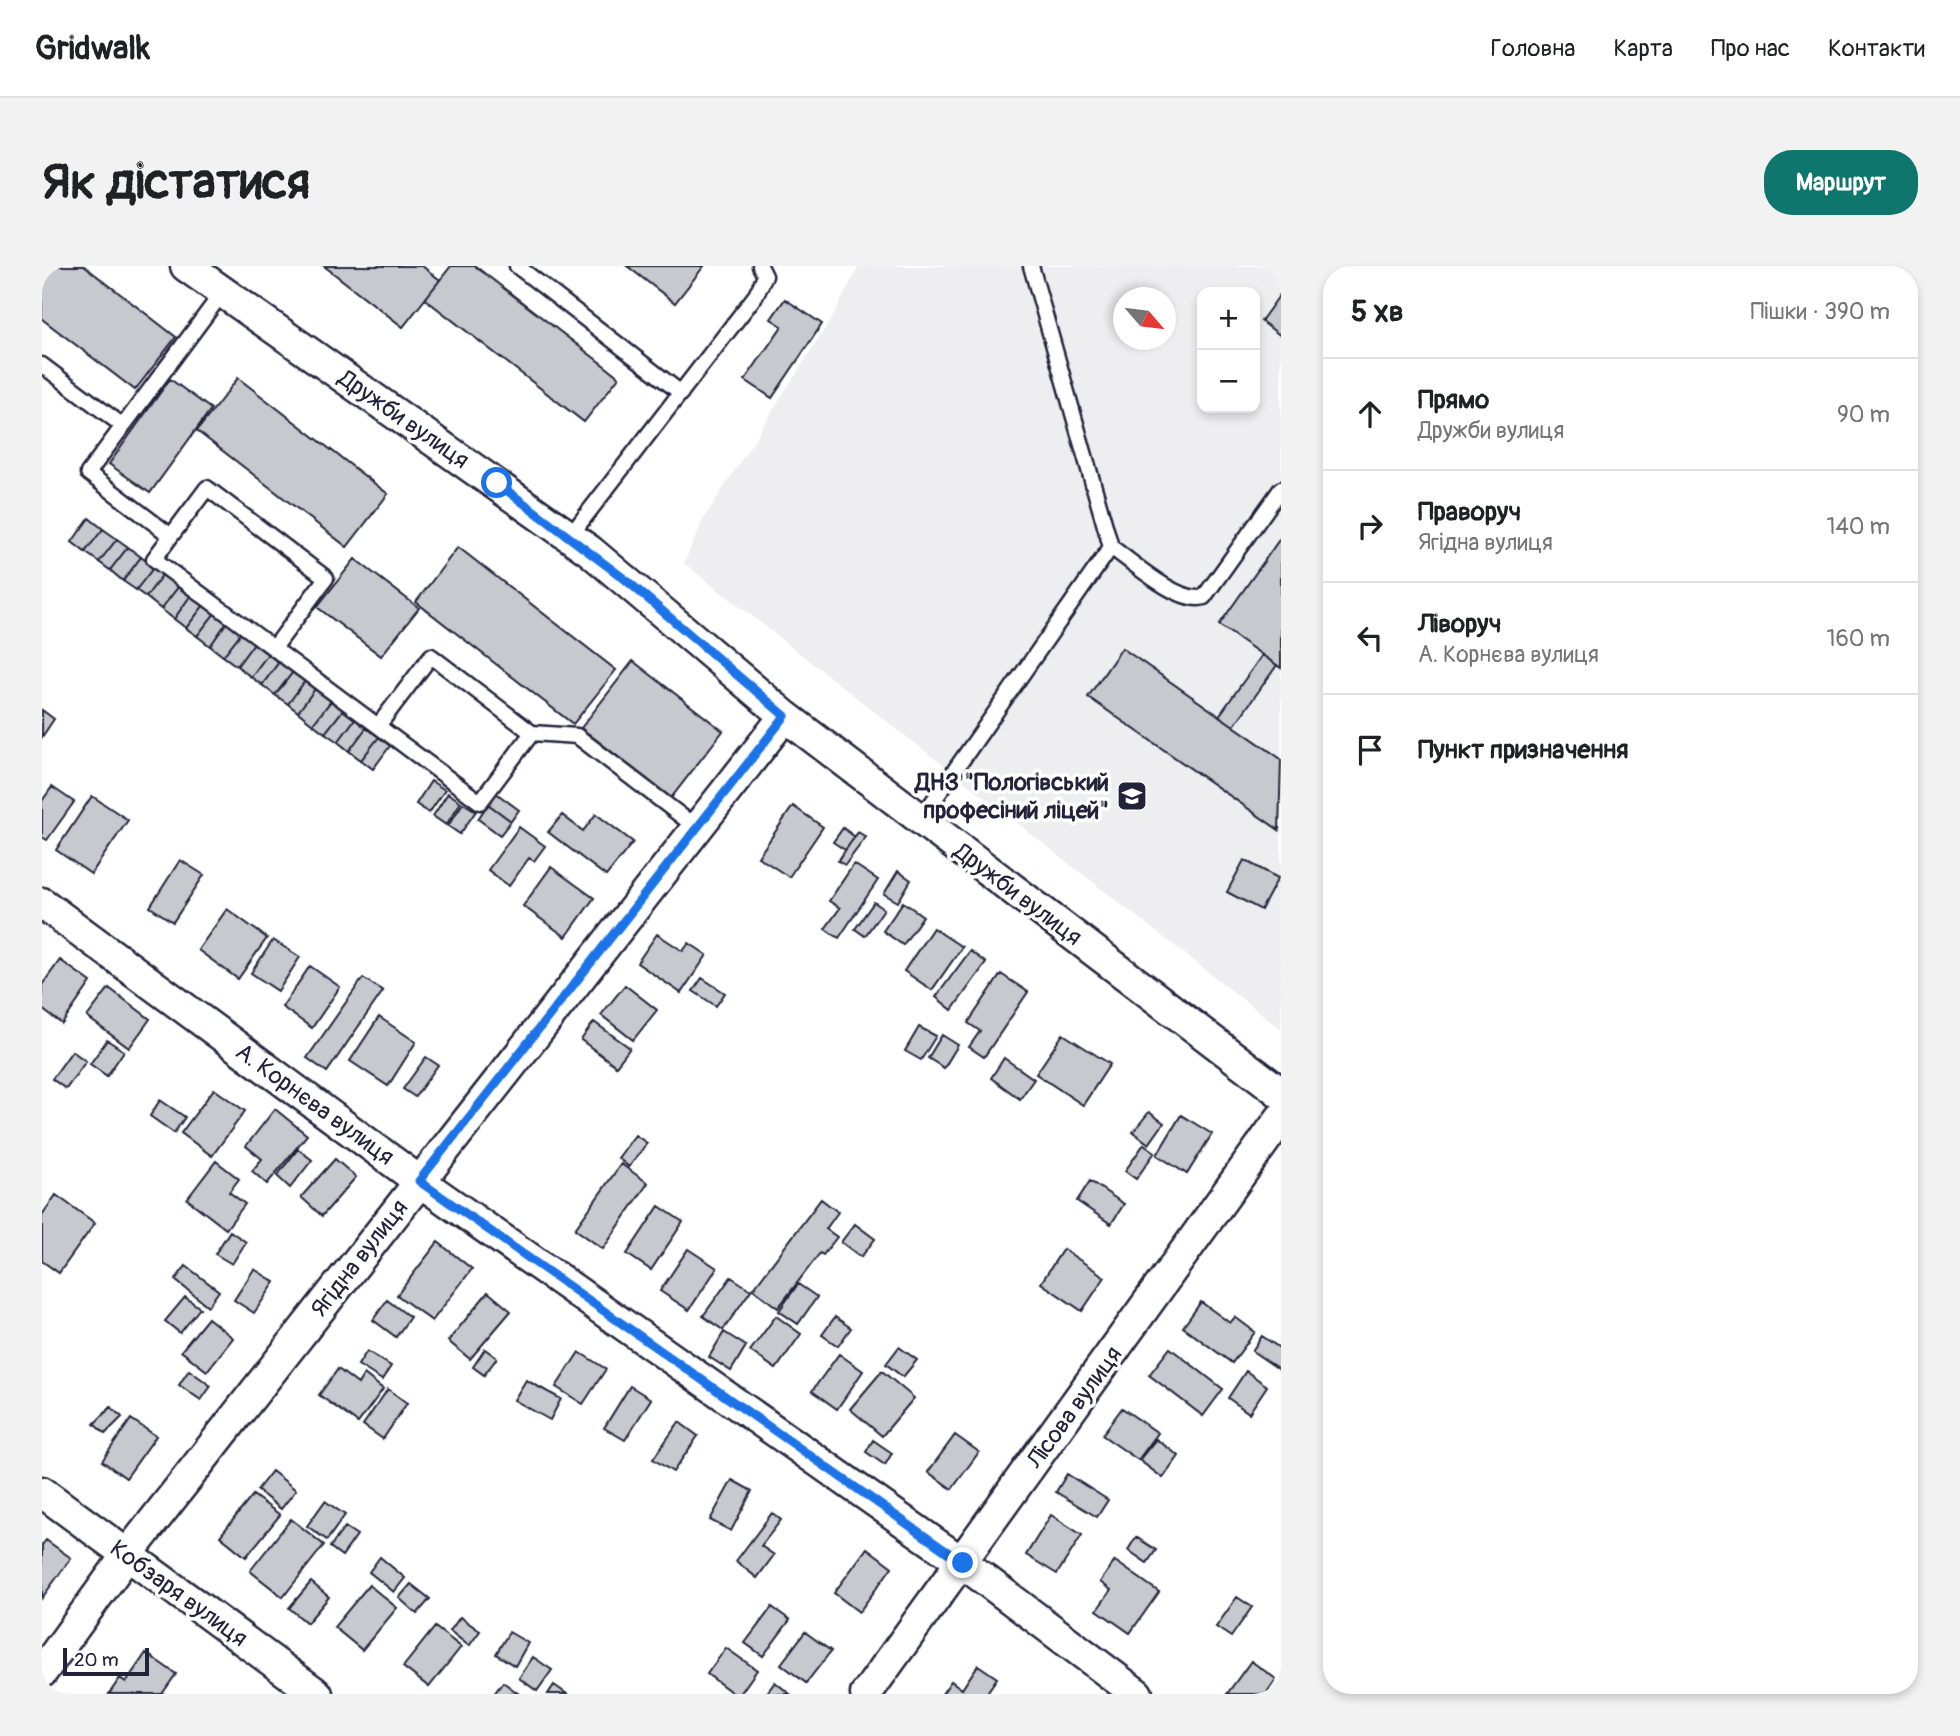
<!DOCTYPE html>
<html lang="uk">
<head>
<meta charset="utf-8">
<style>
	:root { --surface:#fff; --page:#f2f2f2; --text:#202124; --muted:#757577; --line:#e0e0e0; --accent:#0f766e }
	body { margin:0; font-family:Pangolin,sans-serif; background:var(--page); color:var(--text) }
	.controls { position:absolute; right:21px; top:21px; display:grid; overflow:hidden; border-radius:14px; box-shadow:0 4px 10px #0003 }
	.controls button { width:63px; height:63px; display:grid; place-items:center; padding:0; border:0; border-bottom:2px solid var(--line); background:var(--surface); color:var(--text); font:35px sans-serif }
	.compass { position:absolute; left:1071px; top:21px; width:63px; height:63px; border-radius:50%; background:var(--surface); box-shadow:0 4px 10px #0003; rotate:118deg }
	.scale { position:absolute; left:21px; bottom:18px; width:86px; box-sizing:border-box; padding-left:7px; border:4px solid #22223b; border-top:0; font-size:19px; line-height:24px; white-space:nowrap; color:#22223b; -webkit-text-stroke:5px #fff; paint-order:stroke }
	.stop { position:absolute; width:21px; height:21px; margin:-16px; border:5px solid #1a73e8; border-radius:50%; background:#fff }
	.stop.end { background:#1a73e8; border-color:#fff; box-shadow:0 2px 7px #0008 }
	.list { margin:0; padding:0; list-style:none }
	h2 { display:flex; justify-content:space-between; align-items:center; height:91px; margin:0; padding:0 28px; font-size:30px }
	h2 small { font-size:23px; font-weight:400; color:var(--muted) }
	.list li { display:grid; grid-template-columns:46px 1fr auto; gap:21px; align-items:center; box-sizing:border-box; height:112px; padding:0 28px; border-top:2px solid var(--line) }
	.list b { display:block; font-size:26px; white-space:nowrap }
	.list p { margin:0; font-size:23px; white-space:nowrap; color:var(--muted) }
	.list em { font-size:23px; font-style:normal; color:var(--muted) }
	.icon { flex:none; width:38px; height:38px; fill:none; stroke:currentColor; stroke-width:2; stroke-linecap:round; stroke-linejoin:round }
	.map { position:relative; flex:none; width:1239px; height:1428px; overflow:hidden; border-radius:28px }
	header { display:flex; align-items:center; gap:42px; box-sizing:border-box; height:98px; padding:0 35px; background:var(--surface); border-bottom:2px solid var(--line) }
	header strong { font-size:33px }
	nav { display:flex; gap:38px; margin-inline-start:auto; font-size:24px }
	.intro { display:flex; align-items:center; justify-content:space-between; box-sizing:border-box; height:168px; padding:0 42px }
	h1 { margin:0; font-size:49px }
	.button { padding:18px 32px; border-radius:28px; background:var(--accent); color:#fff; font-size:24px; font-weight:700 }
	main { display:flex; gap:42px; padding:0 42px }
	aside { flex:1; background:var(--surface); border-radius:28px; box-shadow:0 4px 10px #0003 }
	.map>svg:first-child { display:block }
	.built { fill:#eeeef1; fill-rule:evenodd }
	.building { fill:#c8c8cf; stroke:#22223b; stroke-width:2 }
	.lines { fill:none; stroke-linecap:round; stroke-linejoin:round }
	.service-casing { stroke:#22223b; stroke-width:19 }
	.minor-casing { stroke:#22223b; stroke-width:35 }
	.service { stroke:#fff; stroke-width:14 }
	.minor { stroke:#fff; stroke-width:30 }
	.route { stroke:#1a73e8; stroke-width:9 }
	.labels { text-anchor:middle; stroke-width:7; stroke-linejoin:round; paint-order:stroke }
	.street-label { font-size:24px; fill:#22223b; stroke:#fff }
	.poi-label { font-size:24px; font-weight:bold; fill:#22223b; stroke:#fff; text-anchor:end }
</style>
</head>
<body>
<header>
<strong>Gridwalk</strong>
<nav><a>Головна</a><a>Карта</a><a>Про нас</a><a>Контакти</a></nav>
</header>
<div class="intro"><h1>Як дістатися</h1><a class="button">Маршрут</a></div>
<main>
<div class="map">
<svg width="1239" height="1428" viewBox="0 0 1239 1428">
	<rect width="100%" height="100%" fill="#fff"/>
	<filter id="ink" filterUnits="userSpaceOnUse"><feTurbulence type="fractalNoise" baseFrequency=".0143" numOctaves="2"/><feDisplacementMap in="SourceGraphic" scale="14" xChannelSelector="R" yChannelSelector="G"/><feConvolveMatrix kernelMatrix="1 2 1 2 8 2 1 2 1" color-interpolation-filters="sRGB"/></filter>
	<g filter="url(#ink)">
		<!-- built -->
		<path class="built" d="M817 0H1239V763L642 297 661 254 791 50ZM1160 26H1213V142H1160ZM1082 32H1124V74H1082Z"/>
		<!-- building -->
		<path class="building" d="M0 0H42L134 71 93 124 0 53Z
			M282 0H380L398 14 361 61Z
			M409 0H433L577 111 542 156 383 33Z
			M585 0H662L633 37Z
			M1239 27V70L1219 55Z
			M743 33 780 58 730 132 703 114 740 60 729 53Z
			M196 112 346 228 305 281 155 165Z
			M128 113 169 143 108 227 67 198Z
			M47 252 61 263 43 286 30 276Z
			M61 263 75 273 57 296 43 286Z
			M1239 271V402L1177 359Z
			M75 273 86 281 68 304 57 296Z
			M86 281 99 291 81 315 68 304Z
			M416 281 574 404 531 458 374 336Z
			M99 291 112 301 94 324 81 315Z
			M313 293 377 342 339 390 275 341Z
			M112 301 121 308 104 331 94 324Z
			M121 308 137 320 119 343 104 331Z
			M137 320 149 329 132 353 119 343Z
			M149 329 162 339 144 362 132 353Z
			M162 339 173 347 155 370 144 362Z
			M173 347 185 356 168 380 155 370Z
			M185 356 199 367 181 390 168 380Z
			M199 367 212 377 195 400 181 390Z
			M212 377 226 388 209 411 195 400Z
			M1080 382 1239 493 1237 564 1046 431Z
			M226 388 237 396 220 419 209 411Z
			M1220 389 1235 399 1192 460 1177 450Z
			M591 395 681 465 629 532 539 462Z
			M237 396 251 406 233 429 220 419Z
			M251 406 263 415 246 438 233 429Z
			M263 415 273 423 256 446 246 438Z
			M273 423 289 435 271 458 256 446Z
			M289 435 301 444 283 467 271 458Z
			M0 444 12 453 0 471Z
			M301 444 313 453 296 476 283 467Z
			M313 453 324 462 307 485 296 476Z
			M324 462 337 471 319 494 307 485Z
			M337 471 348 480 331 503 319 494Z
			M389 515 403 524 387 547 374 538Z
			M10 521 32 536 5 574 0 571V535Z
			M406 527 419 536 404 559 391 550Z
			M454 527 477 544 469 555 446 538Z
			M50 530 86 554 49 608 14 584Z
			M421 537 434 545 418 568 406 560Z
			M446 538 469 555 458 569 436 553Z
			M751 540 781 561 747 611 716 591Z
			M554 548 591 576 564 610 506 566 520 549 541 565Z
			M477 561 503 580 492 595 487 592 467 620 446 604Z
			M801 562 813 571 803 584 791 576Z
			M816 566 824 571 803 599 796 595Z
			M138 594 162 609 131 656 108 641Z
			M1202 594 1236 612 1219 644 1185 626Z
			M812 598 836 614 797 672 783 663 798 642 787 635Z
			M509 601 552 632 524 671 481 640Z
			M856 605 869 614 856 636 842 628Z
			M832 636 842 643 823 670 813 663Z
			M861 636 881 650 861 679 841 665Z
			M185 643 225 672 196 713 156 684Z
			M891 662 920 681 890 724 862 705Z
			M615 668 641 685 647 677 665 689 639 727 595 697Z
			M231 674 258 691 236 725 209 707Z
			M928 685 944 697 910 744 894 731Z
			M18 694 49 716 20 758 0 743V719Z
			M268 700 298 721 270 762 240 741Z
			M959 708 986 726 942 791 927 781 938 765 926 757Z
			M321 712 341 725 285 806 265 792Z
			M660 712 683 727 674 740 651 725Z
			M583 719 615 744 591 774 559 749Z
			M67 722 108 753 87 782 45 751Z
			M337 751 374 776 346 820 308 795Z
			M552 756 588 782 574 800 539 774Z
			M877 761 894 770 879 794 863 785Z
			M1021 768 1068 798 1041 839 994 808Z
			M900 769 916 779 902 802 886 792Z
			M65 774 82 785 65 810 48 798Z
			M30 785 44 795 24 823 10 813Z
			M384 791 396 799 373 831 361 823Z
			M962 792 992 813 978 833 949 812Z
			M172 823 203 845 170 890 139 867Z
			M118 834 143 851 132 867 108 850Z
			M233 843 265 869 225 918 210 905 220 893 204 880Z
			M1107 846 1122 857 1107 878 1091 866Z
			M1139 849 1170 868 1145 908 1115 889Z
			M593 869 605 877 587 901 576 892Z
			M1102 878 1113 886 1094 913 1083 905Z
			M256 883 270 894 248 922 235 910Z
			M293 893 314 911 280 950 259 931Z
			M174 895 197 913 187 926 203 938 184 963 145 933Z
			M579 898 606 917 561 983 533 963Z
			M1048 915 1082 938 1069 958 1035 935Z
			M14 929 53 957 17 1007 0 995V949Z
			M779 933 796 946 784 963 795 971 781 989 778 987 736 1042 711 1023Z
			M617 940 641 956 609 1004 585 988Z
			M813 958 833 973 819 991 799 976Z
			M188 965 204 976 190 998 173 988Z
			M396 976 430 1003 390 1055 355 1029Z
			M646 983 675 1002 647 1044 618 1025Z
			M1021 983 1063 1011 1040 1045 999 1017Z
			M144 1000 177 1025 166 1040 133 1014Z
			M212 1003 233 1016 212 1047 192 1034Z
			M689 1011 709 1024 681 1064 661 1050Z
			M756 1018 775 1031 756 1058 737 1045Z
			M446 1026 469 1045 428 1093 406 1075Z
			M143 1031 158 1042 138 1067 123 1055Z
			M345 1034 368 1051 354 1071 331 1054Z
			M1159 1036 1188 1057 1193 1051 1213 1066 1190 1097 1141 1061Z
			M734 1050 759 1068 734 1103 708 1085Z
			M793 1051 809 1062 796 1080 780 1069Z
			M166 1052 191 1072 165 1105 139 1085Z
			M682 1066 704 1080 689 1105 667 1091Z
			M1220 1070 1239 1083 1238 1104 1210 1085Z
			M857 1081 875 1094 861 1111 844 1098Z
			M1128 1082 1181 1123 1161 1150 1107 1109Z
			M443 1083 455 1092 442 1109 431 1101Z
			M325 1085 349 1100 340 1114 316 1099Z
			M537 1086 564 1103 541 1138 514 1121Z
			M797 1088 821 1105 795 1143 770 1125Z
			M296 1103 316 1118 322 1108 341 1123 316 1157 277 1129Z
			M147 1104 169 1120 159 1134 137 1119Z
			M840 1105 872 1132 840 1170 808 1143Z
			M1204 1105 1225 1120 1207 1147 1186 1132Z
			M484 1114 519 1133 508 1154 472 1134Z
			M588 1120 609 1133 583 1174 562 1162Z
			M346 1123 365 1137 341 1173 321 1159Z
			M69 1141 80 1151 63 1168 52 1158Z
			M1080 1142 1116 1167 1096 1194 1060 1169Z
			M89 1153 114 1170 84 1212 60 1195Z
			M637 1156 656 1170 631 1206 611 1193Z
			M913 1169 937 1186 910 1223 886 1206Z
			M1114 1173 1137 1190 1121 1212 1097 1194Z
			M831 1174 850 1187 843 1199 824 1186Z
			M230 1205 254 1224 239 1243 215 1224Z
			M1025 1208 1066 1234 1055 1251 1014 1226Z
			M690 1214 710 1225 689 1265 668 1254Z
			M211 1229 238 1249 204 1291 178 1270Z
			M283 1235 303 1249 285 1274 265 1260Z
			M730 1247 739 1254 719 1280 732 1289 715 1312 694 1295Z
			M1009 1249 1040 1269 1015 1308 984 1289Z
			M249 1253 282 1279 241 1331 208 1305Z
			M303 1261 315 1269 300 1290 288 1281Z
			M1094 1271 1114 1284 1105 1297 1086 1284Z
			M4 1274 29 1292 0 1332V1279Z
			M825 1282 850 1301 817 1346 792 1327Z
			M338 1291 363 1312 352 1326 327 1306Z
			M1073 1295 1117 1326 1088 1367 1055 1344 1069 1324 1058 1316Z
			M269 1316 287 1331 265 1357 247 1342Z
			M369 1318 388 1333 375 1348 357 1332Z
			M327 1319 355 1342 320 1384 292 1361Z
			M1195 1331 1210 1341 1189 1371 1174 1361Z
			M730 1341 748 1354 721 1390 703 1377Z
			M418 1351 438 1365 427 1380 408 1365Z
			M393 1361 419 1381 387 1421 361 1401Z
			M467 1366 486 1377 473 1400 454 1388Z
			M763 1366 789 1385 764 1417 739 1398Z
			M684 1382 715 1404 698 1428H692L665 1408Z
			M104 1387 134 1408 120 1428H67L78 1412 84 1416Z
			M491 1391 510 1404 495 1425 477 1412Z
			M1209 1395 1234 1413 1224 1428H1185Z
			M936 1399 955 1412 944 1428H900L909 1415 920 1423Z
			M461 1416 477 1428H452Z
			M733 1416 748 1428H724Z
			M512 1419 525 1428H506Z"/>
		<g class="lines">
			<!-- service casing -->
			<g class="service-casing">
				<path id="service" d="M475 0 639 127
					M0 99 81 160 46 207 129 270 165 222 284 312 232 382
					M81 160 180 27
					M129 270 112 293 336 460
					M528 270 714 29 723 10 718 0
					M1069 281C1090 296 1138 339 1162 331L1239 223
					M490 467 438 536 336 460 389 390 490 467 535 470 655 562
					M878 554 1069 281 989 0"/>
			</g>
			<!-- minor casing -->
			<g class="minor-casing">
				<path id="minor" d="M144 0 548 285 743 450 1239 827
					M0 637 377 915 921 1297 1095 1428
					M0 1226 275 1428
					M0 1406 85 1289 743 450
					M824 1428 1239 852"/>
			</g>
			<!-- service -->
			<use href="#service" class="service"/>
			<!-- minor -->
			<use href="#minor" class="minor"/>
		</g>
	</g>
	<g class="lines" filter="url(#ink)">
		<!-- route -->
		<path class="route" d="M455 217 584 314 743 450 377 915 921 1297"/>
	</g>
	<!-- icons -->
	<defs>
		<g id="university-square" transform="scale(1.575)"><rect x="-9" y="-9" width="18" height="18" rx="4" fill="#22223b" stroke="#fff"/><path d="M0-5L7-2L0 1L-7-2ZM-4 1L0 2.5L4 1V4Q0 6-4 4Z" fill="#fff"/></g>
	</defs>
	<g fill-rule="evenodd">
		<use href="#university-square" x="1090" y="530"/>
	</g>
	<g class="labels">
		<!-- street labels -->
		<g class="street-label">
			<text transform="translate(362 153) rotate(35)" y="8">Дружби вулиця</text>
			<text transform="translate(976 628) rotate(37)" y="8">Дружби вулиця</text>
			<text transform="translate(273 838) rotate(36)" y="8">А. Корнєва вулиця</text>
			<text transform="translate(317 992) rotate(-52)" y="8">Ягідна вулиця</text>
			<text transform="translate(1032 1141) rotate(-54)" y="8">Лісова вулиця</text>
			<text transform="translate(137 1327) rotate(36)" y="8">Кобзаря вулиця</text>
		</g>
		<!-- poi labels -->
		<g class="poi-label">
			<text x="1067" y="524">ДНЗ "Пологівський<tspan x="1067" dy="28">професіний ліцей"</tspan></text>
		</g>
	</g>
</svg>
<div class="controls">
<button>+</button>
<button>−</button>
</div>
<svg class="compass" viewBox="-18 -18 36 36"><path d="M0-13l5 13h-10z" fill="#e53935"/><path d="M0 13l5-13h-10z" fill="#757577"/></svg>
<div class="scale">20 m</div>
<div class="stop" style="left:455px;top:217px"></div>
<div class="stop end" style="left:921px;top:1297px"></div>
</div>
<aside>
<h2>5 хв<small>Пішки · 390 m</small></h2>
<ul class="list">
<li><svg class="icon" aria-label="ahead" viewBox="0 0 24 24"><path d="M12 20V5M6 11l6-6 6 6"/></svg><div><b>Прямо</b><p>Дружби вулиця</p></div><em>90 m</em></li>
<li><svg class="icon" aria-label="right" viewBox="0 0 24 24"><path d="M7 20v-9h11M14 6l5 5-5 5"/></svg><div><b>Праворуч</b><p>Ягідна вулиця</p></div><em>140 m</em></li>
<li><svg class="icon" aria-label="left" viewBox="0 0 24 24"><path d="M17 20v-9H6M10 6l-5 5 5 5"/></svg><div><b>Ліворуч</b><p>А. Корнєва вулиця</p></div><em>160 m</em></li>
<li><svg class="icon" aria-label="arrive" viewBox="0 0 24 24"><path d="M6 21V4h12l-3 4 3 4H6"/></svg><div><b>Пункт призначення</b></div></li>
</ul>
</aside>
</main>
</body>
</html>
